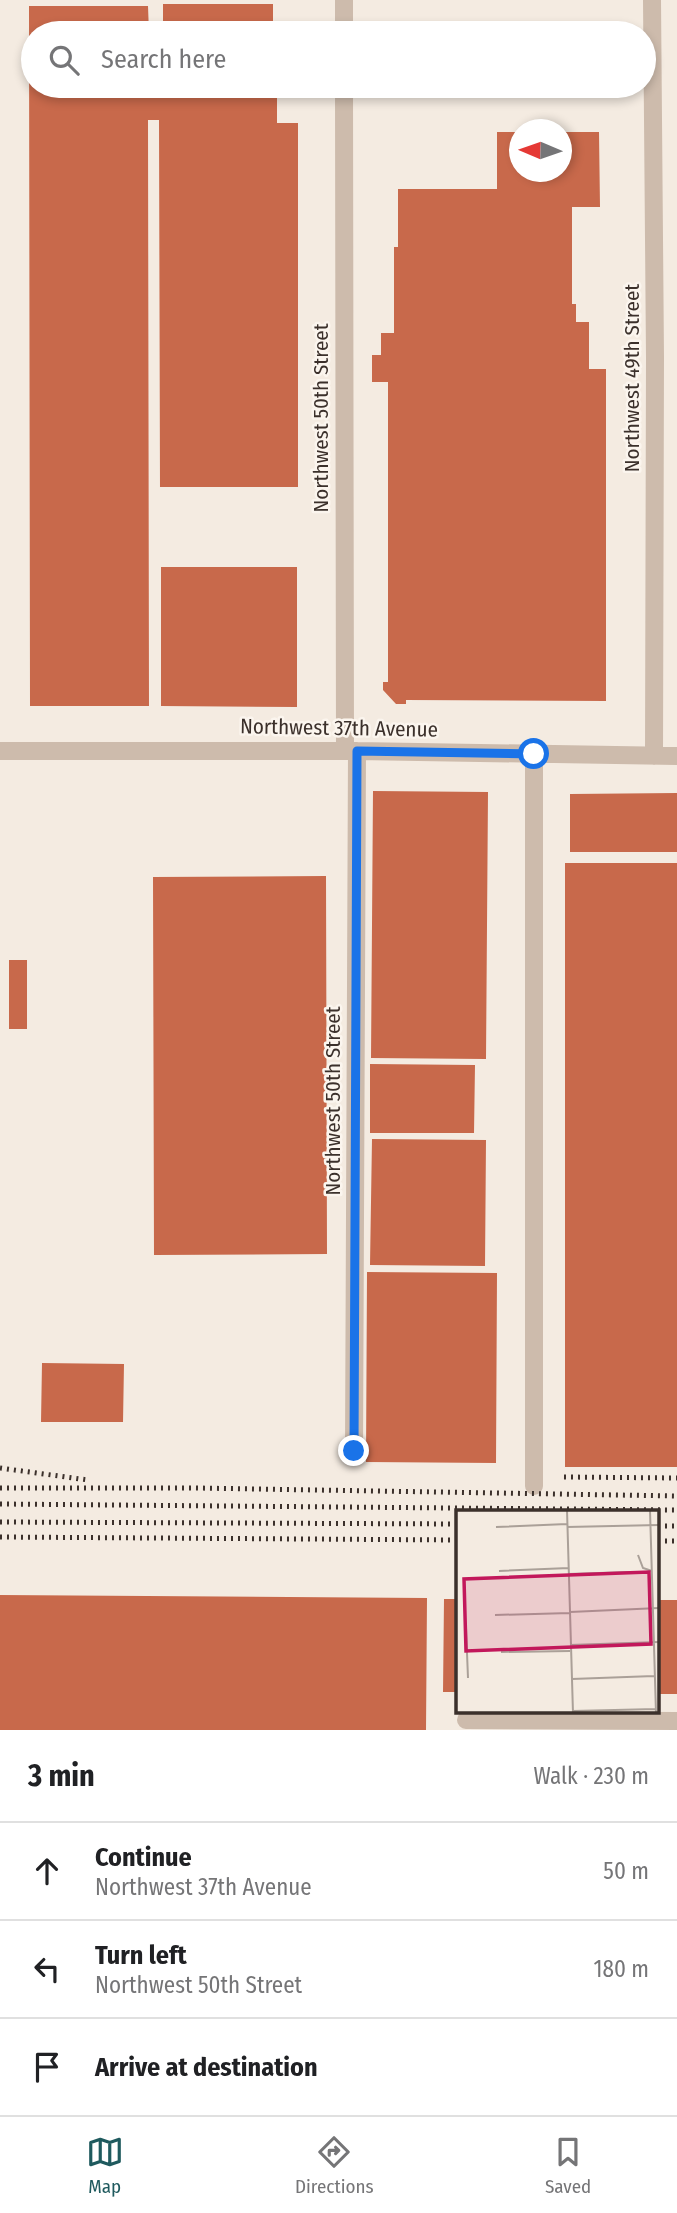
<!DOCTYPE html>
<html lang="en">
<head>
<meta charset="utf-8">
<style>
	:root { --surface:#fff; --page:#f6f6f6; --text:#202124; --muted:#757577; --line:#e0e0e0; --accent:#1f5a5e }
	body { margin:0; font-family:"Fira Sans Condensed",sans-serif; background:var(--page); color:var(--text) }
	.compass { position:absolute; left:509px; top:119px; width:63px; height:63px; border-radius:50%; background:var(--surface); box-shadow:0 4px 10px #0003; rotate:272deg }
	.stop { position:absolute; width:21px; height:21px; margin:-16px; border:5px solid #1a73e8; border-radius:50%; background:#fff }
	.stop.end { background:#1a73e8; border-color:#fff; box-shadow:0 2px 7px #0008 }
	.list { margin:0; padding:0; list-style:none }
	h2 { display:flex; justify-content:space-between; align-items:center; height:91px; margin:0; padding:0 28px; font-size:30px }
	h2 small { font-size:23px; font-weight:400; color:var(--muted) }
	.list li { display:grid; grid-template-columns:46px 1fr auto; gap:21px; align-items:center; box-sizing:border-box; height:98px; padding:0 28px; border-top:2px solid var(--line) }
	.list b { display:block; font-size:26px; white-space:nowrap }
	.list p { margin:0; font-size:23px; white-space:nowrap; color:var(--muted) }
	.list em { font-size:23px; font-style:normal; color:var(--muted) }
	.icon { flex:none; width:38px; height:38px; fill:none; stroke:currentColor; stroke-width:2; stroke-linecap:round; stroke-linejoin:round }
	.map { position:relative; flex:none; width:677px; height:1730px; overflow:hidden }
	.search { position:absolute; background:var(--surface); box-shadow:0 4px 10px #0003; left:21px; right:21px; top:21px; height:77px; display:flex; align-items:center; gap:18px; box-sizing:border-box; padding:0 24px; border-radius:38px; color:var(--muted); font-size:26px }
	.sheet { height:385px; background:var(--surface) }
	nav { display:flex; justify-content:space-around; align-items:center; box-sizing:border-box; height:98px; border-top:2px solid var(--line); background:var(--surface); font-size:19px; color:var(--muted) }
	nav a { display:grid; justify-items:center; gap:4px }
	nav .on { color:var(--accent) }
	.map>svg:first-child { display:block }
	.building { fill:#c8694b }
	.lines { fill:none; stroke-linecap:round; stroke-linejoin:round }
	.minor { stroke:#cdbbac; stroke-width:18 }
	.rail { stroke:#3b302b; stroke-width:5; stroke-dasharray:2 5; stroke-linecap:butt }
	.route { stroke:#1a73e8; stroke-width:9 }
	.labels { text-anchor:middle; stroke-width:5; stroke-linejoin:round; paint-order:stroke }
	.street-label { font-size:21px; fill:#3b302b; stroke:#fbf5ee }
	.inset-road { fill:none; stroke:#aaa098; stroke-width:2 }
	.view { fill:#c2185b; fill-opacity:0.15; stroke:#c2185b; stroke-width:3.5 }
	.inset-edge { fill:none; stroke:#3b302b; stroke-width:3.5 }
</style>
</head>
<body>
<div class="map">
<svg width="677" height="1730" viewBox="0 0 677 1730">
	<rect width="100%" height="100%" fill="#f4ebe1"/>
	<!-- building -->
	<path class="building" d="M163 4H273V23H277V33H163Z
		M29 6H148L149 33H33V86H277V123H298V487H160L159 120H148L149 706H30Z
		M497 132H520V172H562V132H599L600 207H572V304H576V322H589V369H606V701L406 700V704H396L383 690V682H388V382H372V355H381V333H394V247H398V189H497Z
		M161 567H297V707L161 706Z
		M373 791 488 792 486 1059 371 1058Z
		M677 793V852H570V794Z
		M565 863H677V1467H565Z
		M326 876 327 1254 154 1255 153 877Z
		M9 960H27V1029H9Z
		M370 1064 475 1065 474 1133H370Z
		M372 1139 486 1140 485 1266 370 1265Z
		M367 1272 497 1273 496 1463 366 1462Z
		M42 1363 124 1364 123 1422H41Z
		M0 1595 427 1598 426 1730H0Z
		M444 1599H458V1692H443Z
		M658 1600H677V1694H658Z"/>
	<g class="lines">
		<!-- minor -->
		<path class="minor" d="M344 0V33
			M652 0 655 357 654 756
			M344 86 345 750
			M0 751H357L677 756
			M534 754V1486
			M354 1451 357 751
			M466 1720 677 1721"/>
		<!-- rail -->
		<path class="rail" d="M0 1468 88 1480
			M564 1477 677 1478
			M0 1488H196L677 1496
			M0 1504 677 1510
			M0 1522 458 1524
			M658 1526H677
			M0 1537 458 1540
			M658 1541H677"/>
	</g>
	<g class="lines">
		<!-- route -->
		<path class="route" d="M354 1451 357 751 534 754"/>
	</g>
	<g class="labels">
		<!-- street labels -->
		<g class="street-label">
			<text transform="translate(632 378) rotate(-90)" y="7">Northwest 49th Street</text>
			<text transform="translate(321 418) rotate(-90)" y="7">Northwest 50th Street</text>
			<text transform="translate(339 728) rotate(1)" y="7">Northwest 37th Avenue</text>
			<text transform="translate(333 1101) rotate(-90)" y="7">Northwest 50th Street</text>
		</g>
	</g>
	<!-- overview -->
	<g transform="translate(456 1510)">
		<rect width="203" height="203" fill="#f4ebe1"/>
		<path class="inset-road" d="M111 0 117 203M194 0 200 203M40 17 111 14M111 17 203 15M182 45 187 58 196 61M43 61 113 58M112 64 174 62M114 102 203 98M39 105 114 103M10 118 12 168M114 135 203 132M45 142 114 141M116 169 198 166M117 201 200 199"/>
		<path class="view" d="M193 62 195 134 10 141 8 69Z"/>
		<rect width="203" height="203" class="inset-edge"/>
	</g>
</svg>
<svg class="compass" viewBox="-18 -18 36 36"><path d="M0-13l5 13h-10z" fill="#e53935"/><path d="M0 13l5-13h-10z" fill="#757577"/></svg>
<div class="stop" style="left:534px;top:754px"></div>
<div class="stop end" style="left:354px;top:1451px"></div>
<div class="search"><svg class="icon" aria-label="search" viewBox="0 0 24 24"><circle cx="10" cy="10" r="6"/><path d="M15 15l6 6"/></svg>Search here</div>
</div>
<section class="sheet">
<h2>3 min<small>Walk · 230 m</small></h2>
<ul class="list">
<li><svg class="icon" aria-label="ahead" viewBox="0 0 24 24"><path d="M12 20V5M6 11l6-6 6 6"/></svg><div><b>Continue</b><p>Northwest 37th Avenue</p></div><em>50 m</em></li>
<li><svg class="icon" aria-label="left" viewBox="0 0 24 24"><path d="M17 20v-9H6M10 6l-5 5 5 5"/></svg><div><b>Turn left</b><p>Northwest 50th Street</p></div><em>180 m</em></li>
<li><svg class="icon" aria-label="arrive" viewBox="0 0 24 24"><path d="M6 21V4h12l-3 4 3 4H6"/></svg><div><b>Arrive at destination</b></div></li>
</ul>
</section>
<nav>
<a class="on"><svg class="icon" aria-label="map" viewBox="0 0 24 24"><path d="M3 6l6-2 6 2 6-2v14l-6 2-6-2-6 2zM9 4v14M15 6v14"/></svg>Map</a>
<a><svg class="icon" aria-label="directions" viewBox="0 0 24 24"><path d="M12 3l9 9-9 9-9-9zM9 14v-3h6M13 9l2 2-2 2"/></svg>Directions</a>
<a><svg class="icon" aria-label="saved" viewBox="0 0 24 24"><path d="M7 4h10v16l-5-4-5 4z"/></svg>Saved</a>
</nav>
</body>
</html>
